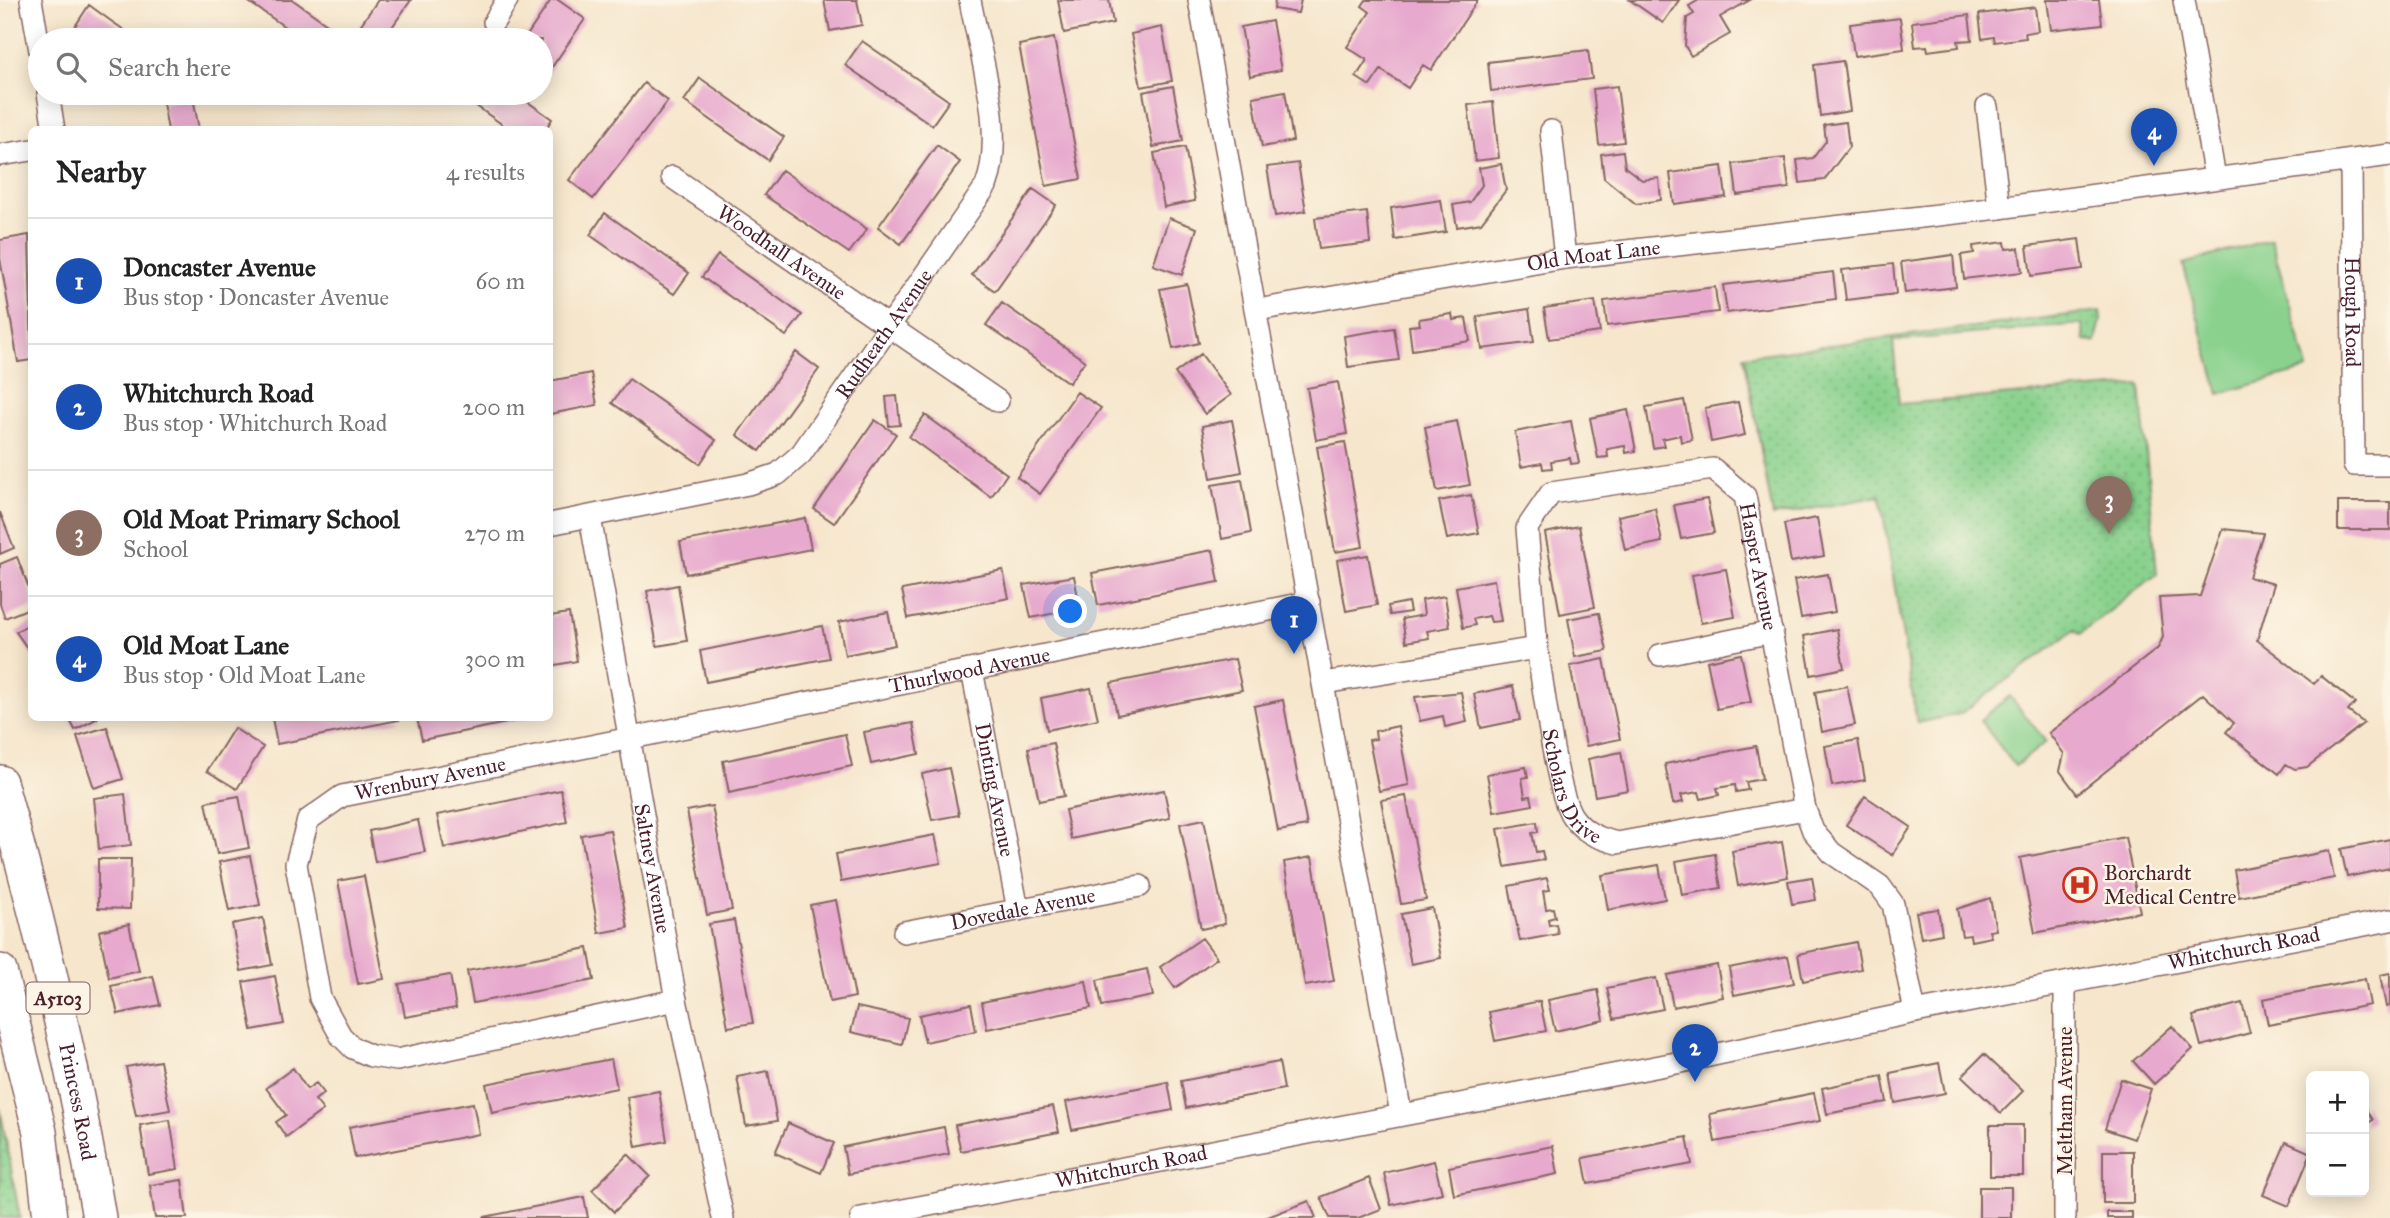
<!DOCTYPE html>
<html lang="en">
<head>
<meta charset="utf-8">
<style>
	:root { --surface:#fff; --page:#f6f6f6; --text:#222; --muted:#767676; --line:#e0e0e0; --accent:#b45309 }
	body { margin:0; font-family:"IM FELL Great Primer",serif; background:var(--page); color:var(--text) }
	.controls { position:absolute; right:21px; bottom:21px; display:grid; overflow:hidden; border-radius:10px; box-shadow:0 4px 18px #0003 }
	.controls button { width:63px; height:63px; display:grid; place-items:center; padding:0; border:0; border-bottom:2px solid var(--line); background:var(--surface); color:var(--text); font:35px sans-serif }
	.you { position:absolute; left:1071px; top:612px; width:24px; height:24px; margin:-18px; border:5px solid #fff; border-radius:50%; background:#1a73e8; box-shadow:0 0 0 10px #1a73e833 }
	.badge { display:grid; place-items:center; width:46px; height:46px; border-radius:50%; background:var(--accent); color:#fff; font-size:23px; font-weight:700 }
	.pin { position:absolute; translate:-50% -58px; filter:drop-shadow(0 2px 4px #0008) }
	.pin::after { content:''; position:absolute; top:37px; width:24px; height:21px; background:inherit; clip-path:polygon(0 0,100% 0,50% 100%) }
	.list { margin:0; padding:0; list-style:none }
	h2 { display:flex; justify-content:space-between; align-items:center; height:91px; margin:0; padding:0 28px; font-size:30px }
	h2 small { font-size:23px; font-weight:400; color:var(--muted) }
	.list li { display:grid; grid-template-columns:46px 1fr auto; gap:21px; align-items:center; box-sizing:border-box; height:126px; padding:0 28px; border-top:2px solid var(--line) }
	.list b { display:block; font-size:26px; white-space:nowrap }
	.list p { margin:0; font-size:23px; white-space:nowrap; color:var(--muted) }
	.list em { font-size:23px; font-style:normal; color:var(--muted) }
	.icon { flex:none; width:38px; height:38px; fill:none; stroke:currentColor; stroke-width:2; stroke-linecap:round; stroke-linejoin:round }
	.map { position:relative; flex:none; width:2390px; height:1218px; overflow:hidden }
	.search { position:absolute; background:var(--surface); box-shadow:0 4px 18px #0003; left:28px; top:28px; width:525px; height:77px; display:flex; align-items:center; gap:18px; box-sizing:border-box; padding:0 24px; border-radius:38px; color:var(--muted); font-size:26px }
	.panel { position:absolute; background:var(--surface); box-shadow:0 4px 18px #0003; left:28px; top:126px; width:525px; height:595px; border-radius:10px }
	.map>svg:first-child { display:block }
	.grass { fill:url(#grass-dots); stroke:#6a785c; stroke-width:2 }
	.pitch { fill:#89d18d; stroke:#6a785c; stroke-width:2 }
	.building { fill:#e7a9ce }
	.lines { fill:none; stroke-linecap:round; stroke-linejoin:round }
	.minor-casing { stroke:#866563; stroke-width:24 }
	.trunk-casing { stroke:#866563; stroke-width:36 }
	.minor { stroke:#fff; stroke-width:21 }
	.trunk { stroke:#fff; stroke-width:33 }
	.labels { text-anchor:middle; stroke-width:5; stroke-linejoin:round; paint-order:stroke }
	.shield { fill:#fcf5e5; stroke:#7f5f63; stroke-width:2 }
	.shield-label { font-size:19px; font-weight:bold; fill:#4a1f2b }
	.street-label { font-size:21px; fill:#4a1f2b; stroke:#fcf5e5 }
	.poi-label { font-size:21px; fill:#4a1f2b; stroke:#fcf5e5; text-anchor:start }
</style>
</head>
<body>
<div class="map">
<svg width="2390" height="1218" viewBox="0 0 2390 1218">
	<defs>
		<pattern id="grass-dots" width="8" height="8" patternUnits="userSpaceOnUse" patternTransform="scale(1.75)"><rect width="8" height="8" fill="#89d18d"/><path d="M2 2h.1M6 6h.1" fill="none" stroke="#78b37a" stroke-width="1.8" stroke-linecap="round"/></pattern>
	</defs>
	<rect width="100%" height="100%" fill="#fcf5e5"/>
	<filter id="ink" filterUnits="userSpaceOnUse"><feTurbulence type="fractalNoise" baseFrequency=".0143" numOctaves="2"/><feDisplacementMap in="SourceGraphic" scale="14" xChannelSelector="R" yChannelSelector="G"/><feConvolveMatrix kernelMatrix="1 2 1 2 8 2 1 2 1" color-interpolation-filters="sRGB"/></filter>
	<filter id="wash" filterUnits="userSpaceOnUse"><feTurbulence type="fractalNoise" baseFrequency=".00686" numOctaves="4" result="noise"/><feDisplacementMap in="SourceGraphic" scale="28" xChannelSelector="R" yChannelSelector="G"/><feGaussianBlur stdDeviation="1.57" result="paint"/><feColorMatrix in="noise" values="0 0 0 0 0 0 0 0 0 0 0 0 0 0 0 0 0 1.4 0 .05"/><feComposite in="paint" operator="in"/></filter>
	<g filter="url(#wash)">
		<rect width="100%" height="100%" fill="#f6e6cc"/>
		<!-- grass -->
		<path class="grass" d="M2100 311 2101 320 2096 342 2085 341 2082 324 1893 341 1899 404 2140 385 2157 574 2080 634 2075 630 1960 714 1917 723 1880 496 1773 516 1744 356Z
			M0 1108 20 1218H0Z"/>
		<!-- pitch -->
		<path class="pitch" d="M2271 239 2308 369 2219 394 2183 264Z
			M2010 696 2046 742 2015 766 1980 720Z"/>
		<g id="blocks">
			<!-- building -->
			<path class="building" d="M246 0H293L337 31 331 40H304Z
				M378 0H411L383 40H366L355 33Z
				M551 0H558L585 19 541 83V40H524Z
				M824 0H857L862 25 830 31Z
				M1058 0H1109L1113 23 1064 33Z
				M1275 0H1301L1298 13 1274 9Z
				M1366 0H1478L1431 70 1423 65 1408 88 1381 70 1370 86 1356 77 1367 60 1347 47 1370 12 1362 6Z
				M1630 0H1679L1663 23Z
				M1699 0H1750L1720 17 1730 34 1691 56 1685 46 1687 18 1694 14 1689 6Z
				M2047 0H2099L2102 24 2051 30Z
				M89 5 111 21 139 40H92L74 28Z
				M2035 7 2038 31 2025 33 2026 38 1995 42 1994 37 1982 39 1979 14Z
				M1969 15 1972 40 1958 41 1959 47 1928 51 1927 46 1915 47 1912 22Z
				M1900 18 1904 49 1854 56 1850 24Z
				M1272 21 1281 70 1250 76 1241 27Z
				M1162 27 1172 81 1141 87 1131 34Z
				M1054 38 1081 179 1046 186 1019 45Z
				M862 41 949 101 932 125 845 65Z
				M1588 50 1592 79 1491 91 1488 62Z
				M1843 61 1850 111 1820 116 1814 65Z
				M700 78 784 137 768 160 684 101Z
				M644 83 668 101 593 199 569 180Z
				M1173 86 1183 141 1153 147 1143 92Z
				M1617 86 1624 142 1599 145 1593 89Z
				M1285 91 1293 141 1262 147 1253 97Z
				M458 93H515L552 119 545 130H510Z
				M193 97 199 130H168L163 103Z
				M1493 102 1499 158 1475 161 1468 105Z
				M1846 122 1849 147 1824 180 1800 183 1797 160 1813 158 1819 150 1826 141 1824 125Z
				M937 145 960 162 901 244 878 227Z
				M1185 147 1195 201 1164 207 1154 153Z
				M1623 151 1625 167 1642 180 1659 178 1661 200 1636 204 1604 178 1601 154Z
				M1785 158 1789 188 1737 195 1733 164Z
				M1298 163 1306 211 1275 216 1267 167Z
				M1501 164 1506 190 1481 223 1457 227 1453 205 1470 202 1482 185 1479 168Z
				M1722 166 1726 197 1674 204 1670 173Z
				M782 170 867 229 849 253 764 195Z
				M1033 189 1056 205 995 291 972 275Z
				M1441 200 1446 232 1395 240 1391 208Z
				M1367 212 1370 243 1319 249 1315 218Z
				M605 213 689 273 674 294 590 235Z
				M1169 218 1197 228 1182 275 1153 265Z
				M29 235 32 360 18 362 0 258V240Z
				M2079 239 2083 269 2031 276 2027 246Z
				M2005 242 2006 249 2019 248 2022 272 1964 279 1961 255 1974 253 1973 246Z
				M718 255 802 315 786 336 702 277Z
				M1953 255 1956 287 1905 293 1901 262Z
				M1893 264 1896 294 1846 300 1842 270Z
				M1833 272 1836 299 1727 313 1723 285Z
				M1187 284 1199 343 1173 349 1160 289Z
				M1715 287 1718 312 1607 326 1604 301Z
				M1595 301 1600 332 1549 339 1544 308Z
				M1002 303 1085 361 1069 383 986 325Z
				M1529 309 1534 342 1482 349 1477 317Z
				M1452 314 1453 320 1466 318 1470 341 1412 350 1409 326 1420 325 1419 319Z
				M1394 328 1399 360 1348 367 1344 336Z
				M796 352 819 369 760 451 737 435Z
				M1201 354 1231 395 1205 414 1175 373Z
				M591 373 597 405 550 414V381Z
				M629 379 716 440 700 464 612 403Z
				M1338 382 1347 434 1316 440 1307 388Z
				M1077 392 1101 408 1040 494 1017 477Z
				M897 396 900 425 889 426 886 397Z
				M1684 400 1692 440 1681 442 1680 435 1662 439 1664 446 1653 448 1646 407Z
				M1738 402 1745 435 1711 442 1705 408Z
				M1628 410 1636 451 1626 453 1625 446 1607 449 1608 457 1598 458 1590 418Z
				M925 415 1007 474 991 497 909 437Z
				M875 420 896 434 834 523 814 509Z
				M1232 420 1242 472 1211 478 1202 426Z
				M1457 421 1470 485 1437 491 1425 427Z
				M1571 421 1579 463 1571 464 1570 458 1551 461 1552 468 1543 469 1542 463 1521 467 1515 432Z
				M1345 442 1363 547 1335 552 1317 447Z
				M1242 480 1251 533 1222 539 1212 485Z
				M1471 495 1479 533 1447 539 1439 501Z
				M1707 499 1714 533 1681 539 1674 505Z
				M2338 502H2390V530H2338Z
				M1655 508 1662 542 1625 550 1618 516Z
				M0 512 14 548 0 554Z
				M805 518 811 549 686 574 680 542Z
				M1817 518 1824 556 1791 562 1784 524Z
				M1579 526 1595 607 1560 614 1545 533Z
				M2223 529 2263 533 2249 577 2274 584 2257 640 2314 684 2321 676 2355 703 2348 711 2364 723 2307 767 2295 769 2286 764 2279 774 2226 732 2234 723 2203 694 2077 794 2060 771 2064 754 2049 733 2158 648 2163 637 2159 598 2200 596Z
				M1213 550 1219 582 1098 605 1092 573Z
				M1368 555 1377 605 1346 611 1337 560Z
				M17 557 32 596V607L5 618 0 604V564Z
				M1726 569 1735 617 1701 623 1692 575Z
				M1003 570 1009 598 908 618 902 590Z
				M1828 574 1835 612 1801 618 1794 580Z
				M1074 576 1080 608 1031 618 1024 585Z
				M1494 580 1501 621 1491 622 1489 616 1473 619 1475 625 1463 628 1456 587Z
				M678 585 687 641 657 646 647 591Z
				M1445 596 1450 627 1427 631 1429 638 1406 642 1402 619 1424 615 1422 600Z
				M1408 602 1410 612 1390 615 1388 606Z
				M888 612 895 645 845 655 839 622Z
				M569 613 577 661 550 666V616Z
				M1599 613 1607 651 1575 657 1568 619Z
				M32 622V655L16 632Z
				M822 626 829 658 706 682 700 651Z
				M1837 629 1844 668 1811 675 1804 636Z
				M1741 654 1751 702 1717 709 1707 661Z
				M1235 659 1242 690 1117 715 1111 683Z
				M1604 659 1620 739 1586 746 1570 666Z
				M1513 686 1520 720 1481 728 1474 694Z
				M1847 686 1855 725 1822 732 1815 692Z
				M1091 688 1098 719 1047 730 1041 698Z
				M1461 692 1467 722 1445 727 1443 716 1420 721 1415 697Z
				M1283 700 1307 826 1278 831 1254 706Z
				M69 718H98L75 730Z
				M272 718H399V720L277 744Z
				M417 718H526V719L422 740Z
				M913 723 919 754 871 764 864 732Z
				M1398 726 1409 785 1379 791 1369 740 1376 739 1375 731Z
				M107 727 123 779 94 788 77 736Z
				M234 728 263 747 237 789 207 771Z
				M845 734 852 766 729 793 723 761Z
				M1858 740 1865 780 1832 786 1825 746Z
				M1053 743 1064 796 1039 801 1028 748Z
				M1756 746 1762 779 1746 782 1748 790 1736 792 1735 785 1717 788 1719 795 1701 799 1699 792 1681 795 1683 802 1673 804 1665 764Z
				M1621 752 1628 790 1595 796 1588 759Z
				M1526 767 1528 777 1522 778 1525 797 1531 796 1533 805 1494 812 1487 774Z
				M949 768 959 815 932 820 922 774Z
				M561 790 567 822 444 848 437 815Z
				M1164 790 1170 818 1071 839 1065 810Z
				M125 794 131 845 99 849 94 798Z
				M239 796 249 848 217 854 206 802Z
				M1406 796 1426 900 1401 904 1381 800Z
				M1865 796 1911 827 1892 855 1846 825Z
				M712 806 732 910 707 915 687 811Z
				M1204 819 1225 924 1201 929 1180 824Z
				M418 820 425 852 375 862 369 831Z
				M1537 822 1538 832 1532 833 1536 852 1542 851 1544 860 1505 867 1498 829Z
				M610 830 628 928 599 933 581 835Z
				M935 835 941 863 841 882 836 854Z
				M2125 837 2140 912 2035 933 2020 858Z
				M2390 839V868L2347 877 2341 849Z
				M1782 842 1788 877 1738 886 1732 851Z
				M2329 851 2334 878 2239 897 2234 870Z
				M1715 854 1721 888 1682 895 1676 861Z
				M250 856 260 905 229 911 219 862Z
				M1312 857 1334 981 1305 986 1284 862Z
				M98 859H131L130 909 98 908Z
				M1659 865 1665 899 1608 910 1602 875Z
				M364 876 384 979 358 984 338 881Z
				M1812 877 1816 900 1792 904 1788 881Z
				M1547 878 1550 890 1543 891 1546 909 1553 908 1555 917 1548 919 1549 925 1556 924 1558 934 1520 941 1509 886Z
				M1990 898 1996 930 1989 931 1991 937 1971 941 1970 935 1962 936 1957 909Z
				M836 900 855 997 830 1002 810 905Z
				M1432 908 1441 958 1411 964 1401 914Z
				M1938 909 1942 934 1921 938 1916 912Z
				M263 918 272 965 241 971 232 924Z
				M734 920 753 1023 728 1027 709 924Z
				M129 924 139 971 109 978 99 931Z
				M1202 938 1217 958 1175 988 1160 967Z
				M1856 942 1861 969 1803 981 1798 954Z
				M588 948 594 980 473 1003 467 971Z
				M1788 956 1794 983 1734 995 1729 968Z
				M1717 965 1723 997 1673 1007 1667 975Z
				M1147 969 1153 996 1102 1006 1097 980Z
				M2390 973V1006L2386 1007 2380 975Z
				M450 975 456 1008 405 1017 399 984Z
				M153 976 160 1005 118 1014 111 986Z
				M275 976 284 1024 252 1030 243 982Z
				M1656 978 1663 1009 1614 1019 1607 988Z
				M2365 979 2370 1005 2268 1025 2263 999Z
				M1086 981 1091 1008 987 1029 982 1002Z
				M1598 990 1604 1020 1555 1031 1548 1000Z
				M1540 1001 1546 1031 1495 1041 1489 1012Z
				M2242 1003 2250 1033 2201 1046 2193 1016Z
				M971 1004 976 1031 925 1042 919 1015Z
				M857 1007 908 1018 902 1044 851 1032Z
				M2172 1026 2193 1049 2154 1084 2133 1061Z
				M1984 1054 2023 1091 2001 1113 1962 1076Z
				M611 1059 617 1088 492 1113 486 1084Z
				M160 1061 170 1110 136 1116 126 1067Z
				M1279 1062 1284 1089 1186 1108 1181 1081Z
				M1939 1063 1945 1093 1895 1103 1890 1073Z
				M293 1068 307 1089 316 1083 324 1093 315 1100 323 1110 286 1137 276 1122 286 1115 266 1088Z
				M768 1071 777 1121 746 1126 737 1077Z
				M1882 1076 1887 1102 1827 1114 1822 1088Z
				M2121 1079 2151 1089 2134 1139 2105 1129Z
				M1168 1082 1173 1110 1072 1130 1066 1102Z
				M659 1091 667 1141 636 1147 627 1097Z
				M1814 1093 1820 1121 1715 1142 1710 1114Z
				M473 1103 479 1134 355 1158 349 1127Z
				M2364 1104 2373 1120 2364 1125Z
				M1053 1106 1059 1132 961 1151 955 1125Z
				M170 1120 178 1169 148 1174 140 1125Z
				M788 1123 834 1143 821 1173 775 1153Z
				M1990 1125H2023V1176H1990Z
				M944 1127 949 1154 848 1174 843 1147Z
				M1687 1137 1692 1164 1588 1184 1583 1158Z
				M2286 1142 2311 1153 2289 1206 2263 1195Z
				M1553 1146 1558 1174 1454 1195 1449 1167Z
				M2103 1151H2133V1203H2103Z
				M628 1154 650 1176 614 1212 592 1190Z
				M1434 1161 1442 1193 1391 1205 1384 1173Z
				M1369 1178 1381 1209 1358 1218H1330L1321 1197Z
				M182 1180 187 1218H155L150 1185Z
				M1979 1187H2011V1218H1979Z
				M584 1197 588 1218H484V1217Z
				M1309 1201 1316 1218H1265Z
				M2107 1212H2132V1218H2107Z"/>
		</g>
	</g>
	<g filter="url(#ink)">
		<use href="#blocks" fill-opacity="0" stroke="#866563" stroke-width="2"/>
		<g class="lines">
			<!-- minor casing -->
			<g class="minor-casing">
				<g id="minor">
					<path d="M31 0 40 51"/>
					<path d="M1199 0 1401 1114"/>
					<path d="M2184 0 2215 178"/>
					<path d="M494 22 507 0"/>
					<path d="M48 93 54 130"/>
					<path d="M1987 107 1999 208"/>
					<path d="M1551 131 1565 258"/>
					<path d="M0 155 32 150"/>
					<path id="s1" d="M2351 162 2354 465H2390"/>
					<path id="s2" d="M672 177 998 401"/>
					<path id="s3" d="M1257 310 1565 258 1999 208 2390 155"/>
					<path id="s4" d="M590 517 676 1000 723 1218"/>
					<path id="s5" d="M550 524 748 484 778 474 801 454 986 186C1006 132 980 56 970 0"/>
					<path id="s6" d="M1537 648C1543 683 1556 792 1572 816 1584 833 1598 838 1617 843L1805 809"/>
					<path d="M1660 655 1772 632"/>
					<path id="s7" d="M972 670 1018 910"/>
					<path id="s8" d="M1324 683 1537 648 1527 528 1551 493 1713 469 1745 496 1805 809 1813 831 1832 853 1880 886 1893 904 1915 1012"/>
					<path id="s9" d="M904 932 1140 886"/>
					<path id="s10" d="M676 1000 397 1060 371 1056 353 1048 341 1036 320 998 296 864 308 820 342 796 1309 602"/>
					<path id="s11" d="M861 1218 1676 1063 1915 1012 2390 920"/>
					<path d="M2065 1218V984"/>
				</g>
			</g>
			<!-- trunk casing -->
			<g class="trunk-casing">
				<g id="trunk">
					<path id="s12" d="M0 782C41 926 75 1070 99 1218"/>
					<path d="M0 971 40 1132 50 1218"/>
				</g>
			</g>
			<!-- minor -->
			<use href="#minor" class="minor"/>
			<!-- trunk -->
			<use href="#trunk" class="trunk"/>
		</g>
	</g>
	<!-- icons -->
	<defs>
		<g id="hospital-ring" transform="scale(1.75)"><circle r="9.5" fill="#fcf5e5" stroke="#c8321e" stroke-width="1.5"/><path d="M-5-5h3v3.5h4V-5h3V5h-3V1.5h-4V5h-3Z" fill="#c8321e"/></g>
	</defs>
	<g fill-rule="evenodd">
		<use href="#hospital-ring" x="2080" y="885"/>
	</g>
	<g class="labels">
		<!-- shield labels -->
		<rect class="shield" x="26.5" y="982.5" width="63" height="31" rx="5"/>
		<g class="shield-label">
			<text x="58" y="1005">A5103</text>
		</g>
		<!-- street labels -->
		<g class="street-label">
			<text dy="7" stroke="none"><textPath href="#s2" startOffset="133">Woodhall Avenue</textPath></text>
			<text dy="7" stroke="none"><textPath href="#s3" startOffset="341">Old Moat Lane</textPath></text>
			<text dy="7" stroke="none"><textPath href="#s1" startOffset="150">Hough Road</textPath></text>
			<text dy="7" stroke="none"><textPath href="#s5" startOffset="410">Rudheath Avenue</textPath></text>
			<text dy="7" stroke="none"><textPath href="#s8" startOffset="656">Hasper Avenue</textPath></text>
			<text dy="7" stroke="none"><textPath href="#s10" startOffset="1255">Thurlwood Avenue</textPath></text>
			<text dy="7" stroke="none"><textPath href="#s10" startOffset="705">Wrenbury Avenue</textPath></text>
			<text dy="7" stroke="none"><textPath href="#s6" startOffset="145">Scholars Drive</textPath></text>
			<text dy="7" stroke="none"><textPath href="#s7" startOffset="122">Dinting Avenue</textPath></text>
			<text dy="7" stroke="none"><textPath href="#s4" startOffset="357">Saltney Avenue</textPath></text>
			<text dy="7" stroke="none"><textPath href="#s9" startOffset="121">Dovedale Avenue</textPath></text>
			<text dy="7" stroke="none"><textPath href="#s11" startOffset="1409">Whitchurch Road</textPath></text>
			<text dy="7" stroke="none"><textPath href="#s12" startOffset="329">Princess Road</textPath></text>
			<text transform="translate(2065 1101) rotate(-90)" y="7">Meltham Avenue</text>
			<text dy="7" stroke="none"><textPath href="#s11" startOffset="275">Whitchurch Road</textPath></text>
		</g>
		<!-- poi labels -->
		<g class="poi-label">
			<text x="2104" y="880">Borchardt<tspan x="2104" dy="24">Medical Centre</tspan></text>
		</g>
	</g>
</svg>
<div class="controls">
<button>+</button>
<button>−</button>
</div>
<div class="you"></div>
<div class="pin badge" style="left:1294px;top:654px;background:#1a4fb4">1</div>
<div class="pin badge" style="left:1695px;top:1082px;background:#1a4fb4">2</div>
<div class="pin badge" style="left:2109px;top:534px;background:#8d6e63">3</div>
<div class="pin badge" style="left:2154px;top:166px;background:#1a4fb4">4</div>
<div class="search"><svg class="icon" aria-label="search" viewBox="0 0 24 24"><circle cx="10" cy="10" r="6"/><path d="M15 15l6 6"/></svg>Search here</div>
<section class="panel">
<h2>Nearby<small>4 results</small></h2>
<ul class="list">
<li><span class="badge" style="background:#1a4fb4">1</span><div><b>Doncaster Avenue</b><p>Bus stop · Doncaster Avenue</p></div><em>60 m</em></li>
<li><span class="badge" style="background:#1a4fb4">2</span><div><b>Whitchurch Road</b><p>Bus stop · Whitchurch Road</p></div><em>200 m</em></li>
<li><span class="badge" style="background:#8d6e63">3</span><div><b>Old Moat Primary School</b><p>School</p></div><em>270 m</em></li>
<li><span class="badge" style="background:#1a4fb4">4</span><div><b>Old Moat Lane</b><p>Bus stop · Old Moat Lane</p></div><em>300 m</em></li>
</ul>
</section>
</div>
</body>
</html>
